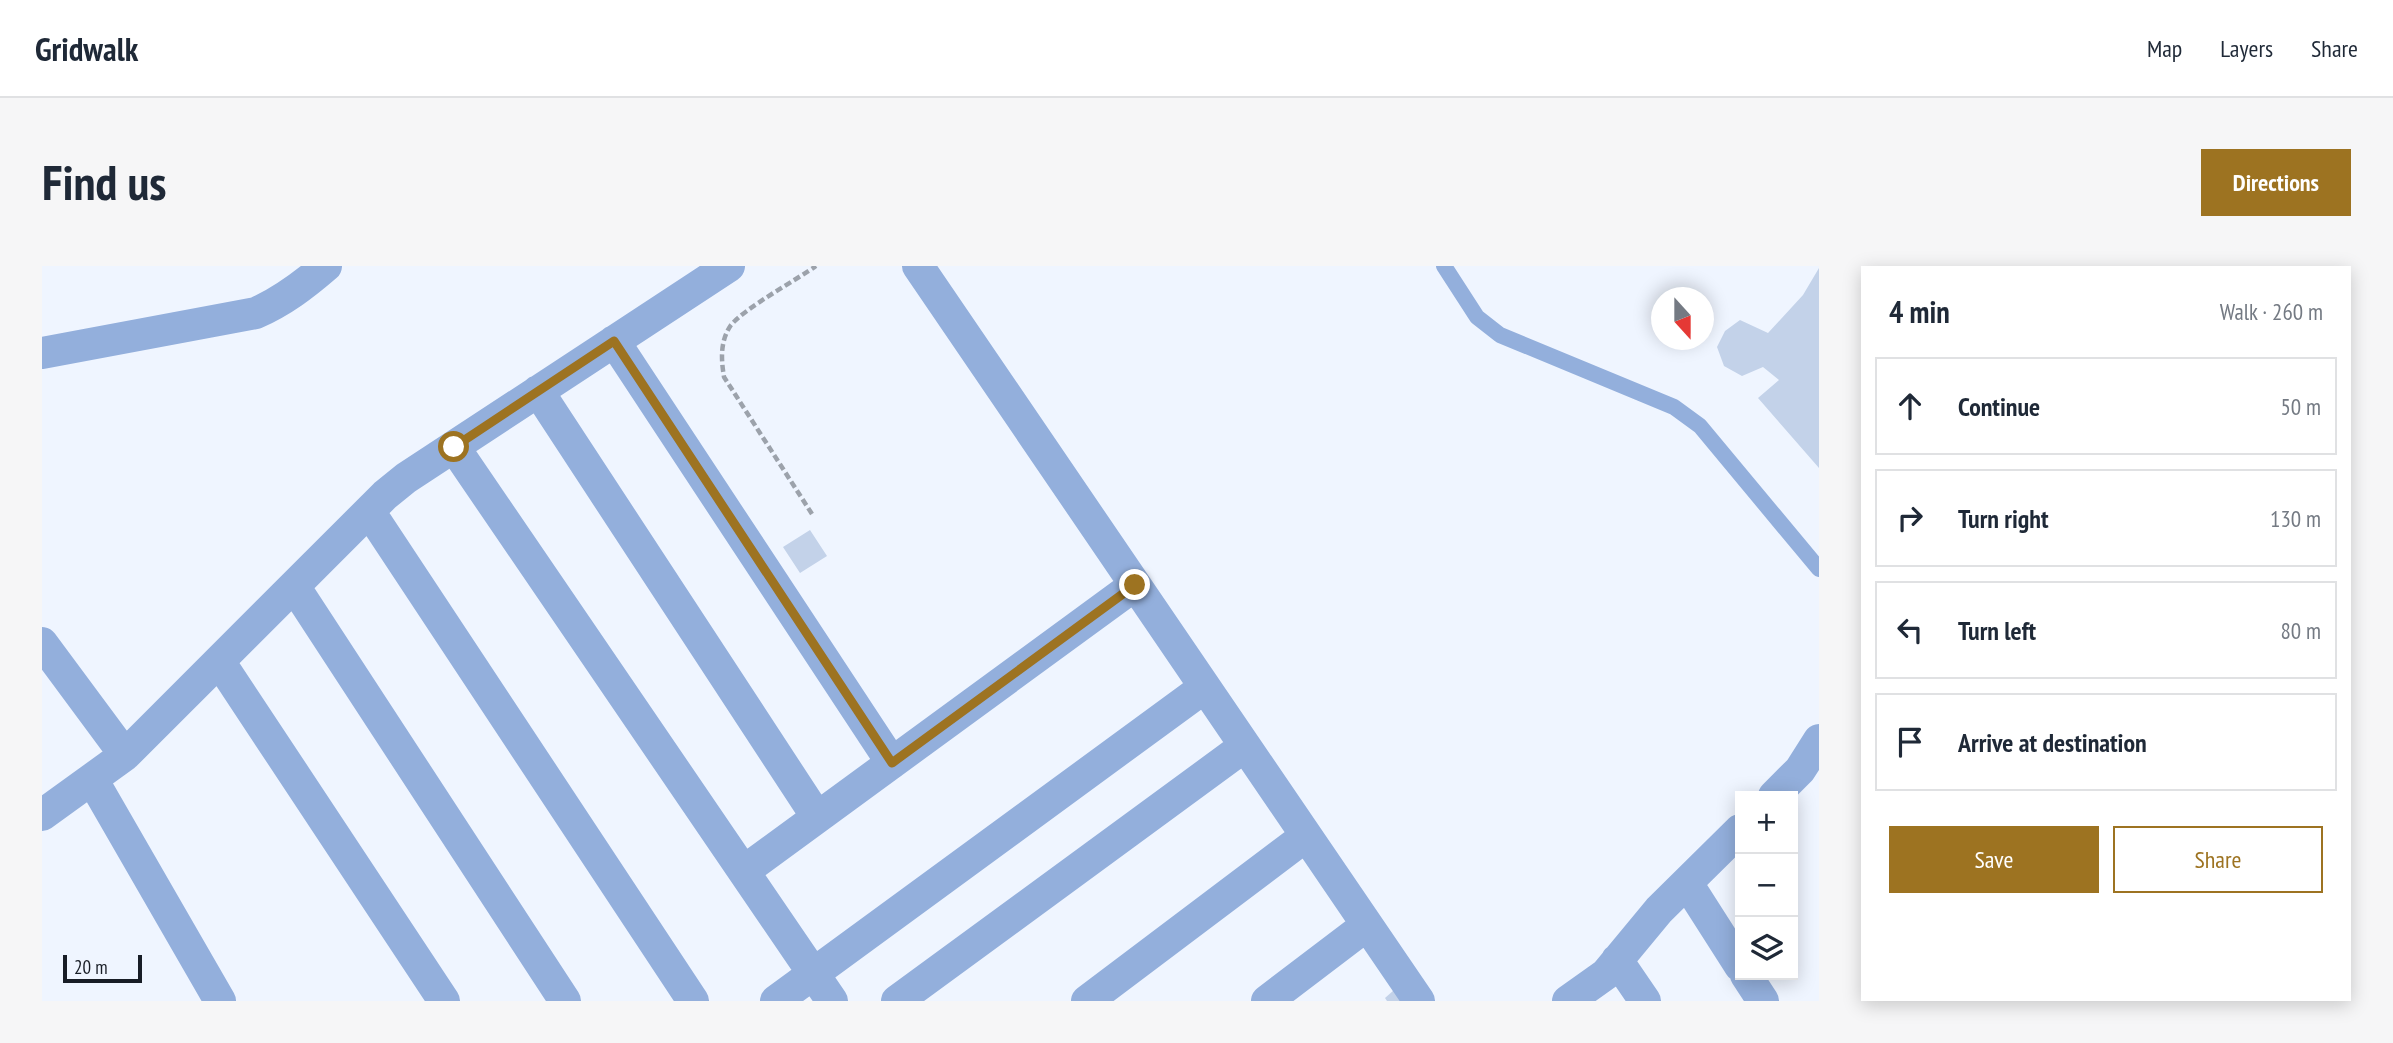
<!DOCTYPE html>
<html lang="en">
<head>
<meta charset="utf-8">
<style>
	:root { --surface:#fff; --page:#f6f6f7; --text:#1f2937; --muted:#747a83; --line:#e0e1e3; --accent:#9d7321 }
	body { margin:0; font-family:"PT Sans Narrow",sans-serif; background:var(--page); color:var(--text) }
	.controls { position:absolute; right:21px; bottom:21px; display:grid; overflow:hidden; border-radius:0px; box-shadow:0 4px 18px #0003 }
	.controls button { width:63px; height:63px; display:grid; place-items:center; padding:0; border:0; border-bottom:2px solid var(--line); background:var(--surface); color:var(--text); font:35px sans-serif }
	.compass { position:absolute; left:1609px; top:21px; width:63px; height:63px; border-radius:50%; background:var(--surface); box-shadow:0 4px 18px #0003; rotate:159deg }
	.scale { position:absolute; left:21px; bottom:18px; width:79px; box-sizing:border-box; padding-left:7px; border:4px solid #181d26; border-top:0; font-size:19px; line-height:24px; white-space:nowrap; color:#181d26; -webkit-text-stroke:5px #eff5ff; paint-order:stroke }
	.stop { position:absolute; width:21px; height:21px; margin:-16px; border:5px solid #9d7321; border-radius:50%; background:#fff }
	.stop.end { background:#9d7321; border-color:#fff; box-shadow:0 2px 7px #0008 }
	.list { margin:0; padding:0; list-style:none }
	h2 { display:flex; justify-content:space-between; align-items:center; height:91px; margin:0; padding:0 28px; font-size:30px }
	h2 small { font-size:23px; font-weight:400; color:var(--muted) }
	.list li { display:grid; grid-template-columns:46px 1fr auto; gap:21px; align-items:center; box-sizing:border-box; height:98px; margin:0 14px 14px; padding:0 14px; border:2px solid var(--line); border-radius:0px }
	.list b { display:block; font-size:26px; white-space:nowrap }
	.list em { font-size:23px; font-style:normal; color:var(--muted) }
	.actions { display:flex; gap:14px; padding:21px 28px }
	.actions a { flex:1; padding:16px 0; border:2px solid var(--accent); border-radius:0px; text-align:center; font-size:24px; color:var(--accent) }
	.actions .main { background:var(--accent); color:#fff }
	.icon { flex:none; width:38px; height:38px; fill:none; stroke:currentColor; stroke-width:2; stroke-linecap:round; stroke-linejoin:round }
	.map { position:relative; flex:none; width:1777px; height:735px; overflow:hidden; border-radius:0px }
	header { display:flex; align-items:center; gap:42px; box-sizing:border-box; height:98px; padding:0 35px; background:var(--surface); border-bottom:2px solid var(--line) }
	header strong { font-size:33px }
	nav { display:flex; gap:38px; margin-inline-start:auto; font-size:24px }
	.intro { display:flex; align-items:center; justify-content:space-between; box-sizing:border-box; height:168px; padding:0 42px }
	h1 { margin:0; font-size:49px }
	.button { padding:18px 32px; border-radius:0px; background:var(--accent); color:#fff; font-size:24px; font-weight:700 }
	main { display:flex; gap:42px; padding:0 42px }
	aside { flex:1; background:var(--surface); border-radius:0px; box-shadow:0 4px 18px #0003 }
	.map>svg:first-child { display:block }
	.building { fill:#c3d2e9 }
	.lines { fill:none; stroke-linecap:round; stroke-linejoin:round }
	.path { stroke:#9ca2ab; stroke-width:4.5; stroke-dasharray:7 3.5; stroke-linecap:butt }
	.service { stroke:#93afdc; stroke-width:16 }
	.minor { stroke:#93afdc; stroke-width:32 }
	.route { stroke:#9d7321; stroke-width:9 }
</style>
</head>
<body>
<header>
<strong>Gridwalk</strong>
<nav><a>Map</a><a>Layers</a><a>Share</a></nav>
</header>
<div class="intro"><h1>Find us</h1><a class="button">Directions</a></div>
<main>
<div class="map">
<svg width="1777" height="735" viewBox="0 0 1777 735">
	<rect width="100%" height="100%" fill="#eff5ff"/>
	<!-- building -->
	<path class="building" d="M1777 2V202L1716 132 1737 114 1721 101 1700 110 1682 100 1675 81 1683 65 1698 54 1726 67 1761 29Z
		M768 264 785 290 758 307 741 281Z
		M1352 724 1363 735H1345L1343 732Z"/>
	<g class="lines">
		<!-- path -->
		<path class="path" d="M770 248 682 111C679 93 678 75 689 59 703 42 754 14 774 0"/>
		<!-- service -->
		<path class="service" d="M1402 0 1435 51 1458 69 1632 141 1658 160 1777 303"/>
		<!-- minor -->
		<path class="minor" d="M876 0 1377 735
			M572 75 850 497
			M0 87 214 47C241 35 262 19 284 0
			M496 125 775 551
			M412 181 790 735
			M327 245 651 735
			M252 320 523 735
			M0 377 83 489
			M177 395 402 735
			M50 513 178 735
			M1732 530 1758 504 1777 474
			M0 549 83 489 343 229 364 212 687 0
			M702 605 1093 319
			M1645 617 1698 700
			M1575 694 1603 735
			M1704 709 1721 735
			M734 735 1163 421
			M855 735 1203 480
			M1045 735 1264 570
			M1225 735 1325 659
			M1526 735 1564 708 1617 644 1698 564"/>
	</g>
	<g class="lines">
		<!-- route -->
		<path class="route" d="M412 181 572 75 850 497 1093 319"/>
	</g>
</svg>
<div class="controls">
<button>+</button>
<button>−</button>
<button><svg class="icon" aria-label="layers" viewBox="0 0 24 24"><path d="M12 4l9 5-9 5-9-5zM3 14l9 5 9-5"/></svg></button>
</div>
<svg class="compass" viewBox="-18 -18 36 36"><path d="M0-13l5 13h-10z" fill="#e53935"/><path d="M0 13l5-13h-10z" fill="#747a83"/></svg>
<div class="scale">20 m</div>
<div class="stop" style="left:412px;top:181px"></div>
<div class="stop end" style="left:1093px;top:319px"></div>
</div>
<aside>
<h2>4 min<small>Walk · 260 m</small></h2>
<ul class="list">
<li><svg class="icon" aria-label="ahead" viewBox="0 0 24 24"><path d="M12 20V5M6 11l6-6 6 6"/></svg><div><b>Continue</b></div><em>50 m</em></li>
<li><svg class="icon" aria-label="right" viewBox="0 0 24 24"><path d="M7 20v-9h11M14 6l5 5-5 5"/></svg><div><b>Turn right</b></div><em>130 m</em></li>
<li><svg class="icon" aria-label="left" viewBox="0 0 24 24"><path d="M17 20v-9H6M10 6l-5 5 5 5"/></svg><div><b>Turn left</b></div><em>80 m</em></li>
<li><svg class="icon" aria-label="arrive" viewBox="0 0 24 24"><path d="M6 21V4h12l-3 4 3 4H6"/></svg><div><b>Arrive at destination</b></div></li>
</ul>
<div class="actions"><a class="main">Save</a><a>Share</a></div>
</aside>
</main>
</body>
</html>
